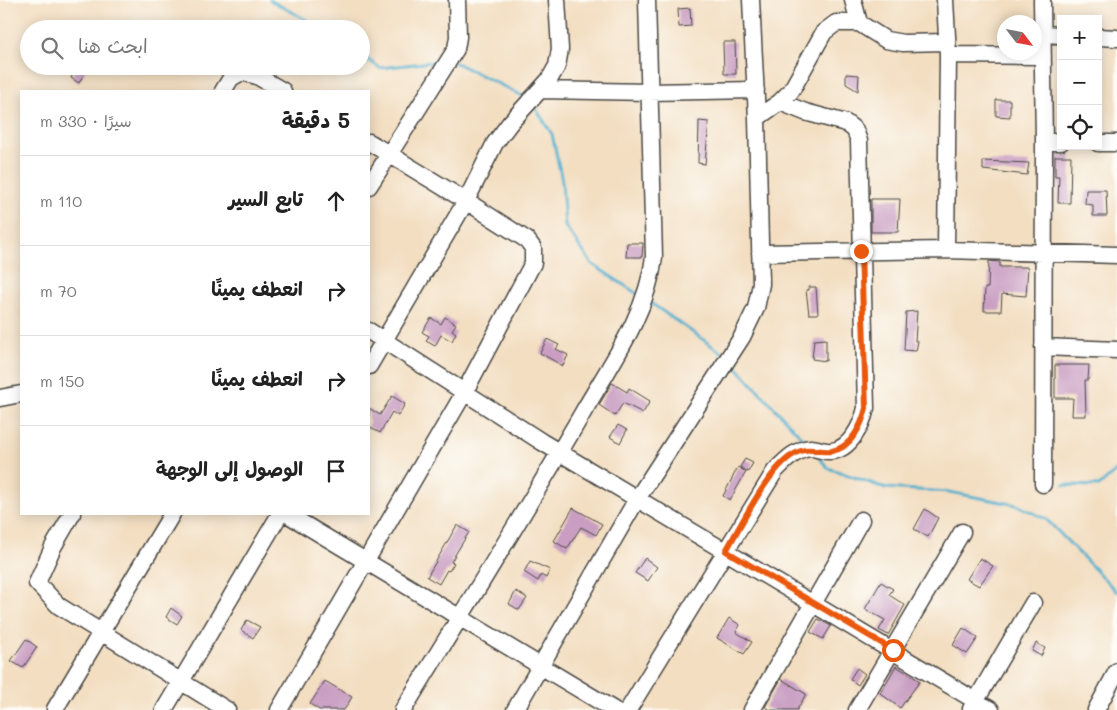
<!DOCTYPE html>
<html lang="ar">
<head>
<meta charset="utf-8">
<style>
	:root { --surface:#fff; --page:#f2f2f2; --text:#222; --muted:#767676; --line:#e0e0e0 }
	body { margin:0; font-family:Mali,"Playpen Sans Arabic",sans-serif; background:var(--page); color:var(--text); direction:rtl }
	.controls { position:absolute; right:15px; top:15px; display:grid; overflow:hidden; border-radius:0px; box-shadow:0 2px 12px #0003 }
	.controls button { width:45px; height:45px; display:grid; place-items:center; padding:0; border:0; border-bottom:1px solid var(--line); background:var(--surface); color:var(--text); font:25px sans-serif }
	.compass { position:absolute; left:997px; top:15px; width:45px; height:45px; border-radius:50%; background:var(--surface); box-shadow:0 2px 12px #0003; rotate:122deg }
	.stop { position:absolute; width:15px; height:15px; margin:-11px; border:4px solid #ea580c; border-radius:50%; background:#fff }
	.stop.end { background:#ea580c; border-color:#fff; box-shadow:0 1px 5px #0008 }
	.list { margin:0; padding:0; list-style:none }
	h2 { display:flex; justify-content:space-between; align-items:center; height:65px; margin:0; padding:0 20px; font-size:21px }
	h2 small { font-size:16px; font-weight:400; color:var(--muted) }
	.list li { display:grid; grid-template-columns:32px 1fr auto; gap:15px; align-items:center; box-sizing:border-box; height:90px; padding:0 20px; border-top:1px solid var(--line) }
	.list b { display:block; font-size:19px; white-space:nowrap }
	.list em { font-size:16px; font-style:normal; color:var(--muted) }
	.icon { flex:none; width:28px; height:28px; fill:none; stroke:currentColor; stroke-width:2; stroke-linecap:round; stroke-linejoin:round }
	.map { position:relative; flex:none; width:1117px; height:710px; overflow:hidden; direction:ltr }
	.search { position:absolute; background:var(--surface); box-shadow:0 2px 12px #0003; left:20px; top:20px; width:350px; height:55px; display:flex; align-items:center; gap:12px; box-sizing:border-box; padding:0 18px; border-radius:28px; color:var(--muted); font-size:19px }
	.panel { position:absolute; background:var(--surface); box-shadow:0 2px 12px #0003; left:20px; top:90px; width:350px; height:425px; border-radius:0px; direction:rtl }
	.map>svg:first-child { display:block }
	.lines { fill:none; stroke-linecap:round; stroke-linejoin:round }
	.stream { stroke:#4fafce; stroke-width:3 }
	.building { fill:#c99ec2 }
	.minor-casing { stroke:#494642; stroke-width:19 }
	.minor { stroke:#fff; stroke-width:16 }
	.route { stroke:#ea580c; stroke-width:6 }
</style>
</head>
<body>
<div class="map">
<svg width="1117" height="710" viewBox="0 0 1117 710">
	<rect width="100%" height="100%" fill="#fdfcf7"/>
	<filter id="ink" filterUnits="userSpaceOnUse"><feTurbulence type="fractalNoise" baseFrequency=".02" numOctaves="2"/><feDisplacementMap in="SourceGraphic" scale="10" xChannelSelector="R" yChannelSelector="G"/><feConvolveMatrix kernelMatrix="1 2 1 2 8 2 1 2 1" color-interpolation-filters="sRGB"/></filter>
	<filter id="wash" filterUnits="userSpaceOnUse"><feTurbulence type="fractalNoise" baseFrequency=".0096" numOctaves="4" result="noise"/><feDisplacementMap in="SourceGraphic" scale="20" xChannelSelector="R" yChannelSelector="G"/><feGaussianBlur stdDeviation="1.12" result="paint"/><feColorMatrix in="noise" values="0 0 0 0 0 0 0 0 0 0 0 0 0 0 0 0 0 1.4 0 .05"/><feComposite in="paint" operator="in"/></filter>
	<g filter="url(#wash)">
		<rect width="100%" height="100%" fill="#f3dec1"/>
		<g class="lines">
			<!-- stream -->
			<path class="stream" d="M270 0 323 29
				M361 55 380 68 441 61
				M454 62 527 98
				M533 104 552 134 562 181 565 226 592 264 639 295
				M648 301 725 355
				M731 361 807 443
				M817 455 828 468 885 488 949 492 1017 505 1046 519 1117 592
				M1064 485 1099 486 1117 470"/>
		</g>
		<g id="blocks">
			<!-- building -->
			<path class="building" d="M690 8 691 26 679 27 678 9Z
				M723 42H735L736 74H724Z
				M77 66H88L79 83 71 78Z
				M846 74 859 75 858 91 846 84Z
				M996 100H1010V117L996 116Z
				M699 121 709 122 705 164 698 163Z
				M1055 156H1071L1070 203H1058L1059 176H1055Z
				M983 161 1029 163 1027 175 983 170Z
				M1086 190H1106L1107 216H1093V205L1085 204Z
				M871 199H900L898 232H871Z
				M627 243H643L642 257H626Z
				M989 261 1000 262V267H1028L1026 296 1002 294 1001 311H984L985 288H988Z
				M809 287H816L818 314H809L806 290H809Z
				M917 311 915 341H918L916 351 904 350 906 312Z
				M445 317 456 324 452 330 456 333 452 341 441 335 435 346 426 341 429 336 422 332 431 318 441 324Z
				M547 339 559 345 556 349 568 355 563 366 540 353Z
				M826 339V361L812 359 814 340Z
				M1055 365H1089L1088 380H1085L1086 416H1072L1073 398H1055Z
				M612 383 627 392 629 388 650 401 643 413 623 403 615 416 599 405Z
				M392 396 405 404 398 416 392 412 380 433 369 427V408L380 415Z
				M618 425 627 430 620 443 610 437Z
				M745 459 753 463 748 472 740 467Z
				M738 467 746 472 730 500 723 496Z
				M573 508 602 524 596 535 581 527 567 549 554 541Z
				M925 509 938 518 928 537 914 529Z
				M457 525 469 532 455 555 451 562 454 563 449 571 447 570 439 584 427 577Z
				M645 558 657 567 648 581 635 573Z
				M980 558 993 566 979 586 967 579Z
				M530 561 550 570 546 578 541 575 538 581 524 572Z
				M881 582 893 589 889 595 905 605 888 635 879 630 885 620 865 609Z
				M516 591 527 598 519 610 509 604Z
				M171 608 182 616 177 624 166 617Z
				M729 618 740 625 736 632 752 642 744 654 717 638Z
				M818 619 831 626 823 639 810 632Z
				M247 620 260 627 253 638 241 630Z
				M963 628 978 638 967 654 953 645Z
				M26 639 37 647 23 668 11 661Z
				M1036 643 1045 648 1041 656 1032 651Z
				M896 666 920 681 900 708 880 693Z
				M857 668 865 674 858 685 850 679Z
				M781 679 806 694 797 710H771L765 707Z
				M325 681 352 697 344 710H319L310 704Z"/>
		</g>
	</g>
	<g filter="url(#ink)">
		<use href="#blocks" fill-opacity="0" stroke="#494642" stroke-width="1"/>
		<g class="lines">
			<!-- minor casing -->
			<g class="minor-casing">
				<path id="minor" d="M853 0 859 23
					M945 0 948 55 946 250
					M1042 0 1044 142 1043 484
					M1042 34 1061 35
					M1098 37 1117 38
					M948 55 1043 56
					M540 90 649 92 756 90
					M223 91 231 78 242 72 257 76 283 91
					M757 118 780 102 791 91 824 32 836 23H859L886 40 903 43 947 42
					M1044 142H1061
					M1098 143H1117
					M369 186 456 49 458 37 457 0
					M760 253 946 250 1117 255
					M369 331 542 442 991 710
					M1043 347 1117 350
					M369 366 466 201 495 143 510 123 549 80 557 66 560 49 557 0
					M0 398 21 394
					M72 514 53 547 37 583 59 606 227 710
					M287 514 614 710
					M55 709 172 514
					M971 709 1033 603
					M164 710 280 514
					M279 710 464 393 533 263V248L527 240 466 201 369 142
					M403 710C463 612 524 514 582 414 610 365 647 315 654 257L647 0
					M515 710 637 499 742 337 756 308 761 284 757 118 751 0
					M628 710 775 471C785 461 796 449 811 448 817 448 824 452 831 451 850 450 862 425 866 408L859 141 855 130 846 123 805 112 780 102
					M752 710 861 520
					M857 710 962 532
					M1096 710 1117 671"/>
			</g>
			<!-- minor -->
			<use href="#minor" class="minor"/>
		</g>
	</g>
	<g class="lines" filter="url(#ink)">
		<!-- route -->
		<path class="route" d="M861 251 866 408C862 425 851 448 832 451 817 453 808 444 791 456 767 472 741 525 726 551L893 650"/>
	</g>
</svg>
<div class="controls">
<button>+</button>
<button>−</button>
<button><svg class="icon" aria-label="locate" viewBox="0 0 24 24"><circle cx="12" cy="12" r="6"/><path d="M12 2v4M12 18v4M2 12h4M18 12h4"/></svg></button>
</div>
<svg class="compass" viewBox="-18 -18 36 36"><path d="M0-13l5 13h-10z" fill="#e53935"/><path d="M0 13l5-13h-10z" fill="#767676"/></svg>
<div class="stop" style="left:893px;top:650px"></div>
<div class="stop end" style="left:861px;top:251px"></div>
<div class="search"><svg class="icon" aria-label="search" viewBox="0 0 24 24"><circle cx="10" cy="10" r="6"/><path d="M15 15l6 6"/></svg>ابحث هنا</div>
<section class="panel">
<h2>5 دقيقة<small>سيرًا · 330 m</small></h2>
<ul class="list">
<li><svg class="icon" aria-label="ahead" viewBox="0 0 24 24"><path d="M12 20V5M6 11l6-6 6 6"/></svg><div><b>تابع السير</b></div><em>110 m</em></li>
<li><svg class="icon" aria-label="right" viewBox="0 0 24 24"><path d="M7 20v-9h11M14 6l5 5-5 5"/></svg><div><b>انعطف يمينًا</b></div><em>70 m</em></li>
<li><svg class="icon" aria-label="right" viewBox="0 0 24 24"><path d="M7 20v-9h11M14 6l5 5-5 5"/></svg><div><b>انعطف يمينًا</b></div><em>150 m</em></li>
<li><svg class="icon" aria-label="arrive" viewBox="0 0 24 24"><path d="M6 21V4h12l-3 4 3 4H6"/></svg><div><b>الوصول إلى الوجهة</b></div></li>
</ul>
</section>
</div>
</body>
</html>
